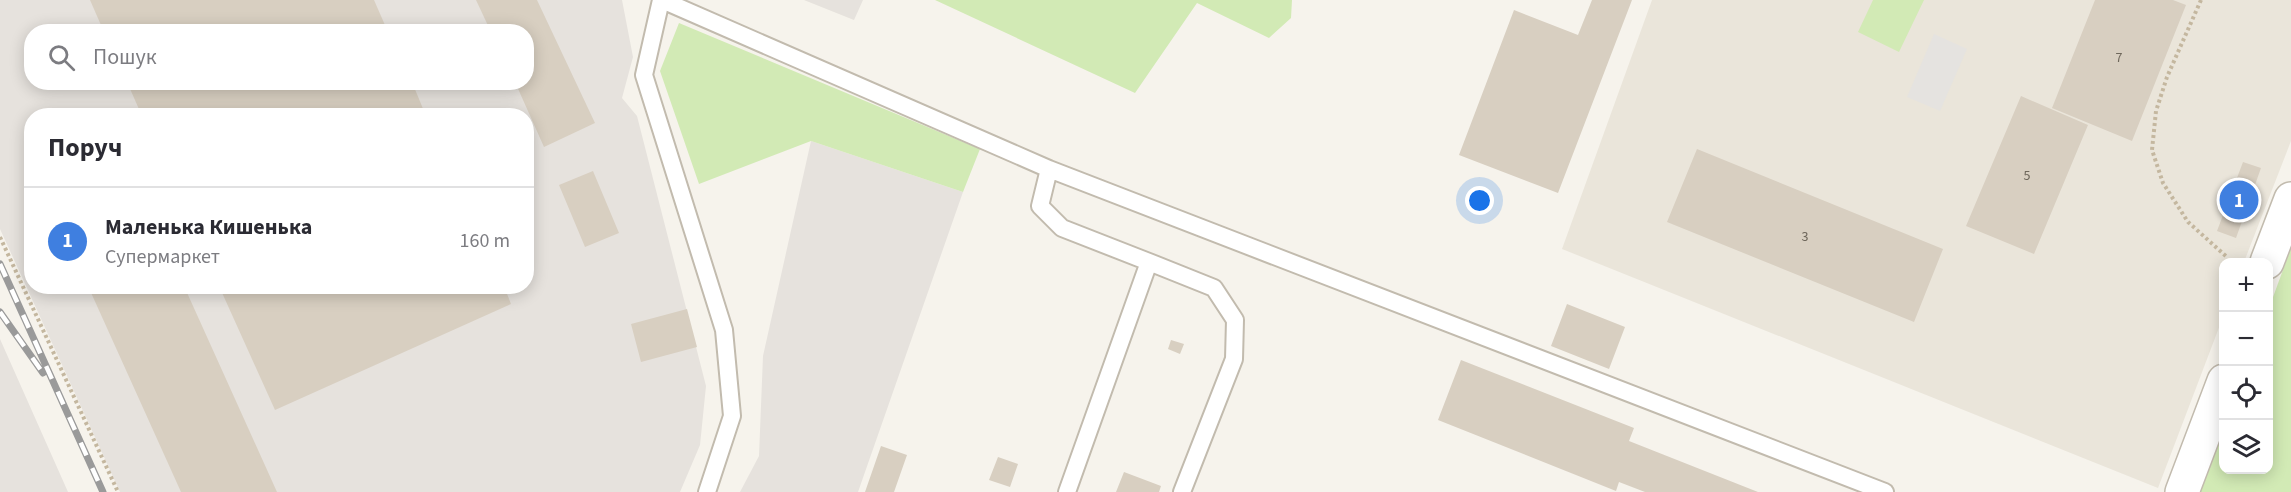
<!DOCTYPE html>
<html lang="uk">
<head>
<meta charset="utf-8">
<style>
	:root { --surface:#fff; --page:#f2f2f3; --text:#2b2b33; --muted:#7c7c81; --line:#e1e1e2; --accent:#b45309 }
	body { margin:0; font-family:"Source Sans 3",sans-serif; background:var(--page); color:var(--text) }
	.controls { position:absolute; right:18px; bottom:18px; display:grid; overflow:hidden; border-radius:12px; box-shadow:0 3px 15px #0003 }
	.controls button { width:54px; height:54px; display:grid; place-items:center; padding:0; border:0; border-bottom:2px solid var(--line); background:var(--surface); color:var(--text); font:30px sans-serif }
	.you { position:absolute; left:1480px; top:201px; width:21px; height:21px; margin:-15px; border:4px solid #fff; border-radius:50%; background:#1a73e8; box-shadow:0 0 0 9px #1a73e833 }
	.badge { display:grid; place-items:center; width:39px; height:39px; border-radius:50%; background:var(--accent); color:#fff; font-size:20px; font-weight:700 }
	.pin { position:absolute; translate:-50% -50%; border:3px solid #fff; box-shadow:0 2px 6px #0006 }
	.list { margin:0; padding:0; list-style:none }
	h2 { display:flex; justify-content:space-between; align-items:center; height:78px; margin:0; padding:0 24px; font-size:26px }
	h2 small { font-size:20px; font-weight:400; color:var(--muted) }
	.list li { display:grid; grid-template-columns:39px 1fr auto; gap:18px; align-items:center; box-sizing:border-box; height:108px; padding:0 24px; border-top:2px solid var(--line) }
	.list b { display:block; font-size:22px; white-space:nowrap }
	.list p { margin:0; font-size:20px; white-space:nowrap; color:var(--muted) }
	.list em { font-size:20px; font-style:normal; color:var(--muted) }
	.icon { flex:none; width:33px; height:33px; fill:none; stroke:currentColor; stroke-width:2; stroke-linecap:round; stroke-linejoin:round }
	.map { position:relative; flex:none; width:2291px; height:492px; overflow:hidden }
	.search { position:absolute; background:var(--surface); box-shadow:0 3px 15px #0003; left:24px; top:24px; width:510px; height:66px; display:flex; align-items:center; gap:15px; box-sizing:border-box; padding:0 21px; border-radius:24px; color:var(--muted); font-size:22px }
	.panel { position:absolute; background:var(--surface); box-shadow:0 3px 15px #0003; left:24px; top:108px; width:510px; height:186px; border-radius:24px }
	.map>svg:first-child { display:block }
	.residential { fill:#eae5da }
	.industrial { fill:#e6e2dd; fill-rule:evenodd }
	.green { fill:#d2eab5 }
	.parking { fill:#e5e3e0 }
	.building { fill:#d8cfc1 }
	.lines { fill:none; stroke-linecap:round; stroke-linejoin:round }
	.service-casing { stroke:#c2bbae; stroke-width:20 }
	.tertiary-casing { stroke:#c2bbae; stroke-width:36 }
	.path { stroke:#c4b79f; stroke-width:4; stroke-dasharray:3 3; stroke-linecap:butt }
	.service { stroke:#fff; stroke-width:16 }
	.tertiary { stroke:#fff; stroke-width:33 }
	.rail-casing { stroke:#9a9a9a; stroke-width:7 }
	.rail { stroke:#fff; stroke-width:4.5; stroke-dasharray:14; stroke-linecap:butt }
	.labels { text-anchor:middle; stroke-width:6; stroke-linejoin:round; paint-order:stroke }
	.number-label { font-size:14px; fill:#6e675b }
</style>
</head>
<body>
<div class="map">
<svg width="2291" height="492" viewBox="0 0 2291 492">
	<rect width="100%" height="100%" fill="#f6f3ec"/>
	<!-- residential -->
	<path class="residential" d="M1652 0H2291V141L2244 262H2224L2223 317 2158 488 1562 249Z"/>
	<!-- industrial -->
	<path class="industrial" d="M0 0H622L633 57 622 98 637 116 706 386 700 445 680 492H120L0 229ZM32 32H526V82H32ZM32 116H526V286H32Z
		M804 0H863L854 20Z
		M811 141 963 192 858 492H740L759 456 763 356Z
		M0 339 68 492H0Z"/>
	<!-- green -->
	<path class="green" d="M935 0H1292L1291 18 1269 38 1197 3 1135 93Z
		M1873 0H1924L1899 52 1858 32Z
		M679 23 980 149 963 192 811 141 699 184 660 71Z
		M2291 248V492H2200L2223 429 2224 470H2268L2269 308Z"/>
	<!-- parking -->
	<path class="parking" d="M1934 34 1967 49 1940 111 1907 97Z"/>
	<!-- building -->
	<path class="building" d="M90 0H374L388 32H104Z
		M476 0H537L595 123 544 147 515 82H526V32H491Z
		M1592 0H1632L1558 193 1459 155 1514 10 1578 35Z
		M2095 0H2173L2186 5 2132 141 2052 108Z
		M127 82H412L426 116H142Z
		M2021 96 2088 125 2034 254 1966 226Z
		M1697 149 1943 249 1914 322 1667 222Z
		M2243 162 2261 168 2236 238 2217 231Z
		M593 171 619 233 585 247 559 185Z
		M88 286H184L277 492H181Z
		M219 286H504L511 304 275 410Z
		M1567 304 1625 327 1609 369 1551 346Z
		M687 309 697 347 641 362 631 324Z
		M1171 340 1184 344 1180 354 1168 349Z
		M1461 360 1634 428 1629 441 1758 492H1645L1619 482 1616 491 1438 420Z
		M881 446 907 455 894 492H865Z
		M998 457 1018 464 1010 487 989 480Z
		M1124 472 1161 486 1159 492H1116Z"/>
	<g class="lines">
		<!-- service casing -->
		<g class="service-casing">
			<path id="service" d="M661 0 644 75 724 330 732 416 707 492
				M662 0 1049 169 1885 492
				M1049 169 1040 206 1062 228 1149 262 1067 492
				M1149 262 1214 288 1235 320 1234 359 1182 492"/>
		</g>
		<!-- tertiary casing -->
		<g class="tertiary-casing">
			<path id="tertiary" d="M2267 262 2291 199
				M2182 492 2224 381"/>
		</g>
		<!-- path -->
		<path class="path" d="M2201 0 2167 77 2156 111 2152 150 2163 183 2188 222 2227 257
			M0 237 118 492"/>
		<!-- service -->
		<use href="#service" class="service"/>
		<!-- tertiary -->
		<use href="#tertiary" class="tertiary"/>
		<!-- rail casing -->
		<g class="rail-casing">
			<path id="rail" d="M0 264 103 492
				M0 312 43 373"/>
		</g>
		<!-- rail -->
		<use href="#rail" class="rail"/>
	</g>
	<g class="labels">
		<!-- number labels -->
		<g class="number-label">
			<text x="2119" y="62">7</text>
			<text x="2027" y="180">5</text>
			<text x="1805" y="241">3</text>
		</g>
	</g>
</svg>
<div class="controls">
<button>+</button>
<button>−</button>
<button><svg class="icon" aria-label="locate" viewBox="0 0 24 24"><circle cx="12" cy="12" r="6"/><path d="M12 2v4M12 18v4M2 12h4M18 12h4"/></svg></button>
<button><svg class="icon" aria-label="layers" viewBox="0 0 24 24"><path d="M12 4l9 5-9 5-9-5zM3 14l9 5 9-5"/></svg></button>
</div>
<div class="you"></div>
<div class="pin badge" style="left:2239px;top:200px;background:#3f7fe0">1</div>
<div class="search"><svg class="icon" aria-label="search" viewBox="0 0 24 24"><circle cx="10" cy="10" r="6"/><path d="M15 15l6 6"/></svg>Пошук</div>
<section class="panel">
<h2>Поруч<small></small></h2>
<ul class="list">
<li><span class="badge" style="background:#3f7fe0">1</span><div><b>Маленька Кишенька</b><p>Супермаркет</p></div><em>160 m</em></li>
</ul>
</section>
</div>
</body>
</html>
